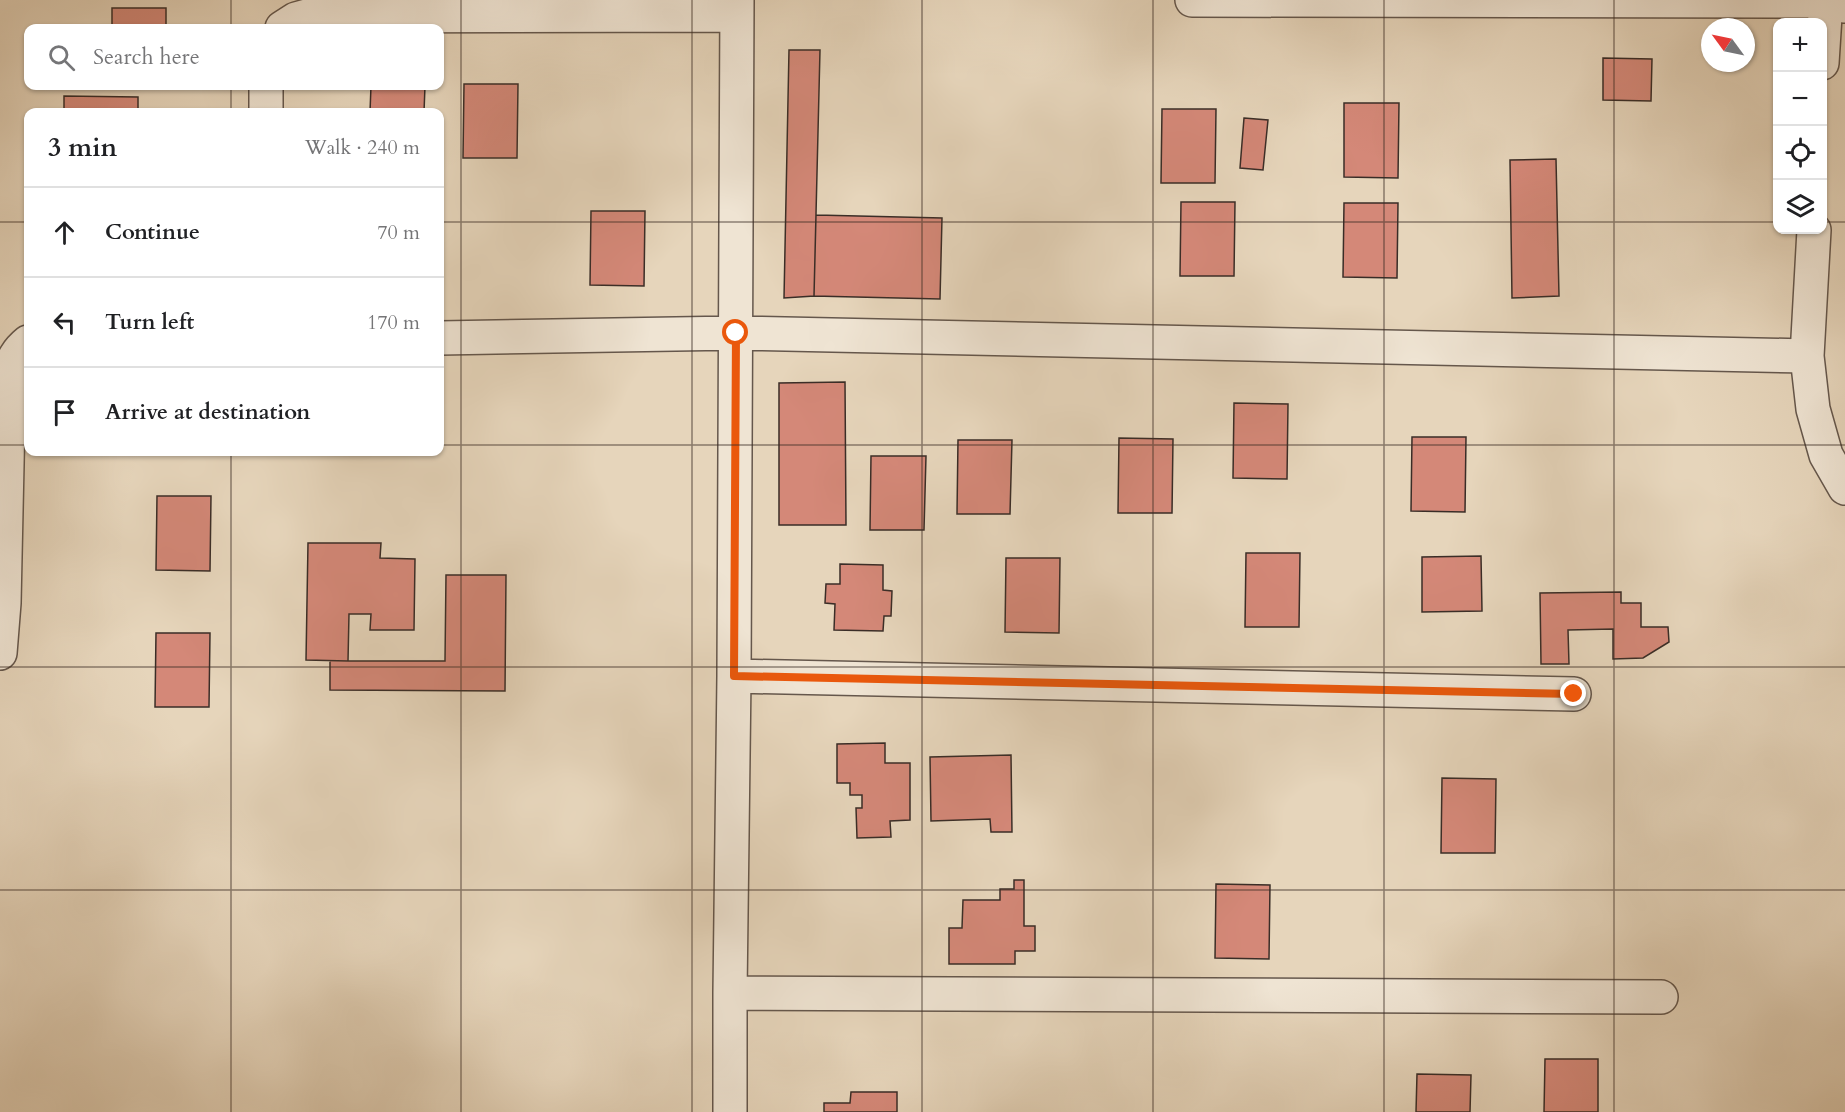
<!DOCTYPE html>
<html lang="en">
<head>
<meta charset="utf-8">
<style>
	:root { --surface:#fff; --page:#f6f6f6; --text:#202124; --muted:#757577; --line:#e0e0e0 }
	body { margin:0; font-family:Cardo,serif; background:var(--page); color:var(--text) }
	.controls { position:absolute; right:18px; top:18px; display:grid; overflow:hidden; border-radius:12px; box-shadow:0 2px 4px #0004 }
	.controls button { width:54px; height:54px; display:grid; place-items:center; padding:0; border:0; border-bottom:2px solid var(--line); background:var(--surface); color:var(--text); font:30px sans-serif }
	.compass { position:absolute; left:1701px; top:18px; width:54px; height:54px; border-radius:50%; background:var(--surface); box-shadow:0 2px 4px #0004; rotate:303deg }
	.stop { position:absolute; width:18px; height:18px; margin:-14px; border:4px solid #ea580c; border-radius:50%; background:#fff }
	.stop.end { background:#ea580c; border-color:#fff; box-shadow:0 2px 6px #0008 }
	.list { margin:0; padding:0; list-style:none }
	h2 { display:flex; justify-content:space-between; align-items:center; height:78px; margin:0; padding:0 24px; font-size:26px }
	h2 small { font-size:20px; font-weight:400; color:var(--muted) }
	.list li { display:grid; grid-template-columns:39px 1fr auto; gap:18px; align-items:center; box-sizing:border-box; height:90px; padding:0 24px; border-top:2px solid var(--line) }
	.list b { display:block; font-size:22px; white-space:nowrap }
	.list em { font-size:20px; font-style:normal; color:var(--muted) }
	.icon { flex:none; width:33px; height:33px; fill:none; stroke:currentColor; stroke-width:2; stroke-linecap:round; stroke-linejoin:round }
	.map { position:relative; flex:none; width:1845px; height:1112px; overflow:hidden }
	.search { position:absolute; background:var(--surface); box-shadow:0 2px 4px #0004; left:24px; top:24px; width:420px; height:66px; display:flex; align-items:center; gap:15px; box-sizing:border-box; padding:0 21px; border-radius:12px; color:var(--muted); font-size:22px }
	.panel { position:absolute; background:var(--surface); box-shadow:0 2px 4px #0004; left:24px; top:108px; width:420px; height:348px; border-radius:12px }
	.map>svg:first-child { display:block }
	.building { fill:#d48878; stroke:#3a2d27; stroke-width:1.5 }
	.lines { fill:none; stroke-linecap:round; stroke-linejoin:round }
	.street-casing { stroke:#65574c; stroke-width:36 }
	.street { stroke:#efe4d3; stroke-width:33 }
	.route { stroke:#ea580c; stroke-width:8 }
	.grid { fill:none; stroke:#3a2d27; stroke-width:1.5; stroke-opacity:0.55 }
</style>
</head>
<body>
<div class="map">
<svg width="1845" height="1112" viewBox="0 0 1845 1112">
	<rect width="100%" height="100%" fill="#e6d5bb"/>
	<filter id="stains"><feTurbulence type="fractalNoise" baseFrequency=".00333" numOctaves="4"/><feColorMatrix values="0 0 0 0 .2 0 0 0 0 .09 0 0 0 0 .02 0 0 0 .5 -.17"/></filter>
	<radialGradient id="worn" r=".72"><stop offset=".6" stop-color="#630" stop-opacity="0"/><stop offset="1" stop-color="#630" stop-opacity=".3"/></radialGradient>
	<!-- building -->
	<path class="building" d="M112 8H166V28H112Z
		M789 50H820L814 296 784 298Z
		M1603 58 1652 59 1651 101 1603 100Z
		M464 84H518L517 158H463Z
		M371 86H425L424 112H370Z
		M64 96 138 97V112H64Z
		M1344 103H1399L1398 178 1344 177Z
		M1162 109H1216L1215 183H1161Z
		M1244 118 1268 120 1263 170 1240 168Z
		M1556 159 1559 296 1512 298 1510 160Z
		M1181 202H1235L1234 276H1180Z
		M1344 203H1398L1397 278 1343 277Z
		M591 211H645L644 286 590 285Z
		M816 215 942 218 940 299 814 296Z
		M845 382 846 525H779V383Z
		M1234 403 1288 404 1287 479 1233 478Z
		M1412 437H1466L1465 512 1411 511Z
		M1119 438 1173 439 1172 513H1118Z
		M958 440H1012L1010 514H957Z
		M871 456H926L924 530H870Z
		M157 496H211L210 571 156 570Z
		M308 543H381L380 558 415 559 414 630H370L371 614H349L348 661 306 660Z
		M1246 553H1300L1299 627H1245Z
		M1481 556 1482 611 1422 612V557Z
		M1006 558H1060L1059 633 1005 632Z
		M840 564 883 565V590L892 591 891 616H884L883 631 834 630 835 604 825 603 826 584H840Z
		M446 575H506L505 691 330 690V661H445Z
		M1621 592V603H1641V627H1668L1669 642 1643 658 1613 659V629L1568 630 1569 664H1541L1540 593Z
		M156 633H210L209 707H155Z
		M885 743V763H910V820L890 821 891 837 857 838 856 808H862V795H850V783H837V744Z
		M1011 755 1012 832H991L990 819 931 821 930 757Z
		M1442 778 1496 779 1495 853H1441Z
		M1014 880H1024V926H1035V951H1015V964H949V928H962L963 900H1000V889H1014Z
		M1216 884 1270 885 1269 959 1215 958Z
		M1545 1059H1598V1112H1544Z
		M1417 1074 1471 1075 1470 1112H1416Z
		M851 1092H897V1112H824V1103H850Z"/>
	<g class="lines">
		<!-- street casing -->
		<g class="street-casing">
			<path id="street" d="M1192 0 1826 1 1845 6
				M282 28 296 19 307 16 737 15
				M1822 63 1826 0
				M266 86V112
				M1814 230 1807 356 1813 409 1826 455 1845 488
				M440 338 736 333 1807 356
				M0 653 4 603 9 372C13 359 17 351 28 342
				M734 676 1574 694
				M730 993 1661 997
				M730 1112V993L734 676 737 0"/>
		</g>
		<!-- street -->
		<use href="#street" class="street"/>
	</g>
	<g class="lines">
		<!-- route -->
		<path class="route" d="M736 333 734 676 1574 694"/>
	</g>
	<!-- grid -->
	<path class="grid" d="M231 0V28M461 0V1112M692 0V1112M922 0V1112M1153 0V1112M1384 0V1112M1614 0V1112M231 86V112M0 222H28M440 222H1778M1822 222H1845M0 445H28M440 445H1845M231 452V1112M0 667H1845M0 890H1845"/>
	<rect width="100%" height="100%" filter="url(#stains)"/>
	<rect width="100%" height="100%" fill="url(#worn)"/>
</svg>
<div class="controls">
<button>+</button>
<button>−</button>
<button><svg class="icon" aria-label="locate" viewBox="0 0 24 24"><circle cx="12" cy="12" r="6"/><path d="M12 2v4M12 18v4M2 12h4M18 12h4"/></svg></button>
<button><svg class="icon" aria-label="layers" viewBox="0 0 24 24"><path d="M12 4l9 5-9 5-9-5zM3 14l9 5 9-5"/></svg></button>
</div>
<svg class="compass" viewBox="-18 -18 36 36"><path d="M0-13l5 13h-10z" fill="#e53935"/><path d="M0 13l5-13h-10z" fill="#757577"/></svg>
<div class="stop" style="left:736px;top:333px"></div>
<div class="stop end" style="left:1574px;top:694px"></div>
<div class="search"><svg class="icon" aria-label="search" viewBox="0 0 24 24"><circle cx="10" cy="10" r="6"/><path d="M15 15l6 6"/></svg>Search here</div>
<section class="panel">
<h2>3 min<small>Walk · 240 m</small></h2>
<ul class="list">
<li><svg class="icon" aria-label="ahead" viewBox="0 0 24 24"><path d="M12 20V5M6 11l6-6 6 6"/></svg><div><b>Continue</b></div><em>70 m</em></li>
<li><svg class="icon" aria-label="left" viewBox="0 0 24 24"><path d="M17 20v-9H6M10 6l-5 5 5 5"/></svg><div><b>Turn left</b></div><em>170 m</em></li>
<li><svg class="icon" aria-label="arrive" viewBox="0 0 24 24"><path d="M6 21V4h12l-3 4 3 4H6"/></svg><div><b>Arrive at destination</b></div></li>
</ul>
</section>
</div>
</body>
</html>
